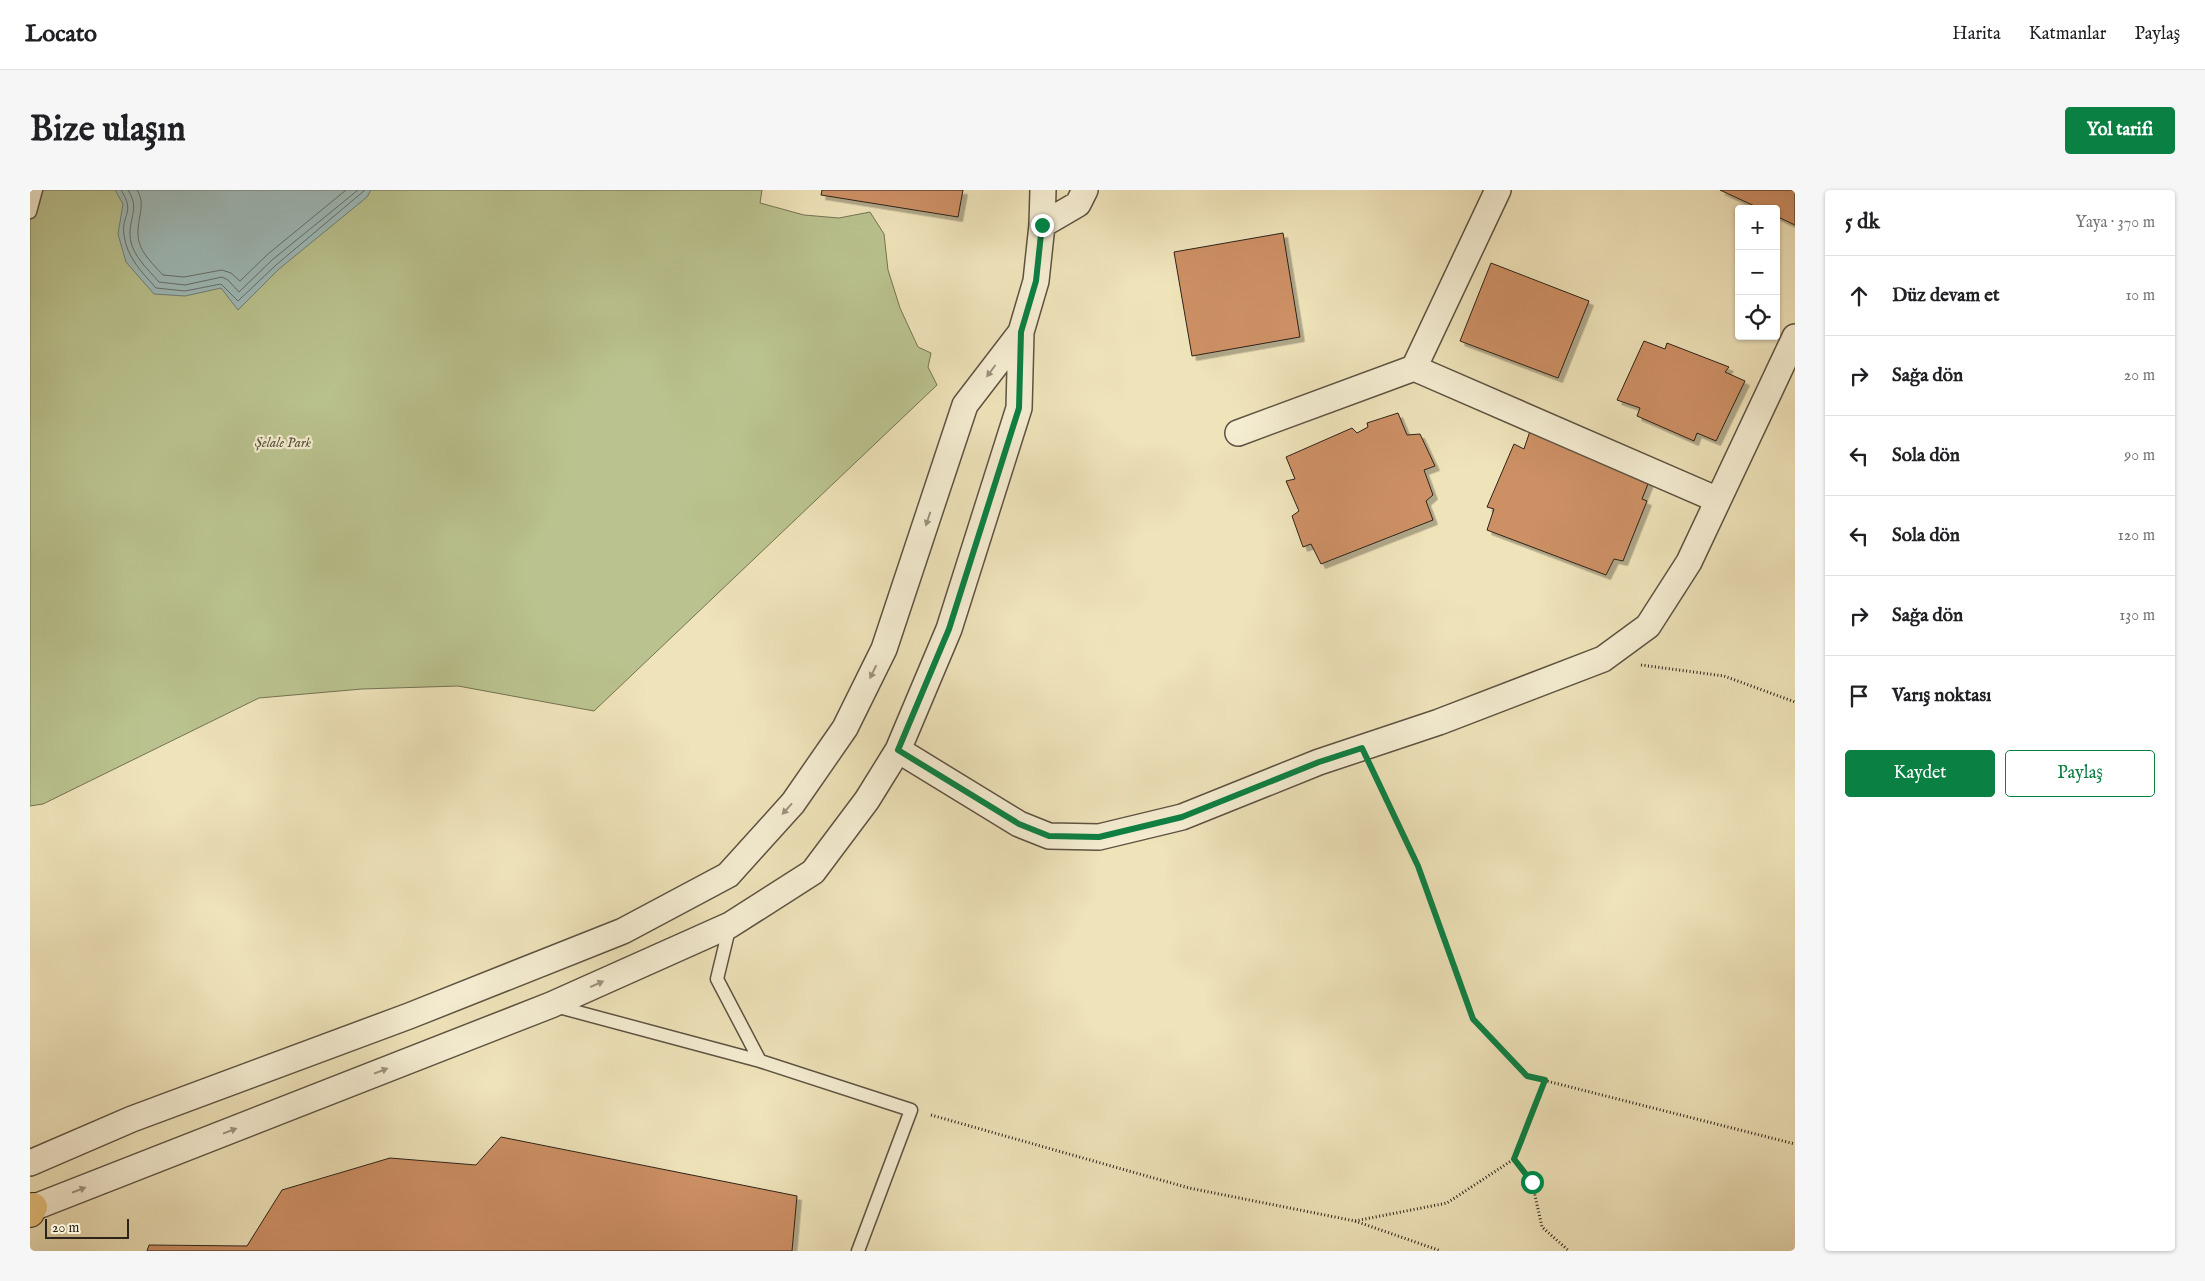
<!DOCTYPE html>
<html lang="tr">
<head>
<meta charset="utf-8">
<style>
	:root { --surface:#fff; --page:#f6f6f6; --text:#202124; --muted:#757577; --line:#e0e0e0; --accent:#0b8043 }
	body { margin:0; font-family:"IM FELL English",serif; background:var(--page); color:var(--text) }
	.controls { position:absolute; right:15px; top:15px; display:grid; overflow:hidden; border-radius:5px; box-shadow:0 1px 4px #0004 }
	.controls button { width:45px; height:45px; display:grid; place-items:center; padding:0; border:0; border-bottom:1px solid var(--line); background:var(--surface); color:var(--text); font:25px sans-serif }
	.scale { position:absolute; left:15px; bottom:12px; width:84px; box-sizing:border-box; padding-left:5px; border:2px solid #2c231a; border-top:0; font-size:14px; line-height:18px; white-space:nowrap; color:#2c231a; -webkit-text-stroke:4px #f5edd2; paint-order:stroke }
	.stop { position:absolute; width:15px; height:15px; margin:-11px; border:4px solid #0b8043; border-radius:50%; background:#fff }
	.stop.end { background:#0b8043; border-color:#fff; box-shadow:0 1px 5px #0008 }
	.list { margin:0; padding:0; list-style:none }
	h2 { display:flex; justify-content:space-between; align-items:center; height:65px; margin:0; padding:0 20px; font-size:21px }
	h2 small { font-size:16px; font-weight:400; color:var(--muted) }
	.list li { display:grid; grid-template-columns:32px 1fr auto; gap:15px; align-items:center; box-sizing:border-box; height:80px; padding:0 20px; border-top:1px solid var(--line) }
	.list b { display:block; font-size:19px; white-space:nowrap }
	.list em { font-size:16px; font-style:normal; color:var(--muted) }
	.actions { display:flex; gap:10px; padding:15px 20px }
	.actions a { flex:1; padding:11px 0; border:1px solid var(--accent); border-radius:5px; text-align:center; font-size:18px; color:var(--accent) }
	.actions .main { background:var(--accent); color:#fff }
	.icon { flex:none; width:28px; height:28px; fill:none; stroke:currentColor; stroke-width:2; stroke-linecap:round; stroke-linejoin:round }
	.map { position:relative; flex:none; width:1765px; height:1061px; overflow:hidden; border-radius:5px }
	header { display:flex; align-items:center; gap:30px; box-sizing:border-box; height:70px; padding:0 25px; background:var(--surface); border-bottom:1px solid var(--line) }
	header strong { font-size:24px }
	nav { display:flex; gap:28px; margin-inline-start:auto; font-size:18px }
	.intro { display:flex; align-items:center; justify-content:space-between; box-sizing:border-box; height:120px; padding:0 30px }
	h1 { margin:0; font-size:35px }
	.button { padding:12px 22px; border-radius:5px; background:var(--accent); color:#fff; font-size:18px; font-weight:700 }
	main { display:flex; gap:30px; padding:0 30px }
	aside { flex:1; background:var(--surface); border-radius:5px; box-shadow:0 1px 4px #0004 }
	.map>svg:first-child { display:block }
</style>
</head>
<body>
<header>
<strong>Locato</strong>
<nav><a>Harita</a><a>Katmanlar</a><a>Paylaş</a></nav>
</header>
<div class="intro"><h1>Bize ulaşın</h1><a class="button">Yol tarifi</a></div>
<main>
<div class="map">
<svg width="1765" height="1061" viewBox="0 0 1765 1061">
	<defs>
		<filter id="shadow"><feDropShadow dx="4.5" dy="4.5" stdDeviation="0" flood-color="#0004"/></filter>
	</defs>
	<rect width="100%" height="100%" fill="#efe3ba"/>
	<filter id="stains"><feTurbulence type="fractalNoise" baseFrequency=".004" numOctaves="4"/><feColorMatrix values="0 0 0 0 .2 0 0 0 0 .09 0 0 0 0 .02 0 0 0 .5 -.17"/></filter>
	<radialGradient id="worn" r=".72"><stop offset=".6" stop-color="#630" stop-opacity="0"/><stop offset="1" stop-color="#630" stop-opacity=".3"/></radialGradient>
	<path fill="#bac38f" stroke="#737354" d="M 0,0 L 732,0 L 730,13 L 774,25 L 809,28 L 840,22 L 854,44 L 858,80 L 870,118 L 888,157 L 901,163 L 898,177 L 907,195 L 564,521 L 428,496 L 332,499 L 229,508 L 13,614 L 0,616 Z"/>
	<path fill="#9ebbba" stroke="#707e7a" d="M 85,0 L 341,0 L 337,7 L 249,79 L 208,120 L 191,98 L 155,106 L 124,104 L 96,72 L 88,44 L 93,14 Z"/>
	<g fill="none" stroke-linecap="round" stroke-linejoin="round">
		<path stroke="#656f6a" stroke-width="1" d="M 91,0 C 106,23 91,24 94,45 C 97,68 112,82 126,98 L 155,101 L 191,94 L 208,111 L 246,75 L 335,0
			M 98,0 C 109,17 101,24 100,42 C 99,63 117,78 129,92 L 155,95 L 192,87 L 198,90 L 209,102 L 242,70 L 328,0
			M 107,0 C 116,14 108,26 108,42 C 107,60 122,73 133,85 L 154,87 L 192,80 L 201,83 L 210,91 L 238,64 L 316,0"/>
	</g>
	<path fill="#cd9065" stroke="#2c231a" filter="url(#shadow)" d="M 792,0 L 933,0 L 928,27 L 791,5 Z
		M 1690,0 L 1765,0 L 1765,35 L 1746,26 L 1746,19 L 1731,19 Z
		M 1253,43 L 1270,147 L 1162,166 L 1144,62 Z
		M 1461,73 L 1559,111 L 1528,188 L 1430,151 Z
		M 1614,151 L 1635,159 L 1637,153 L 1699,177 L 1695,182 L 1715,191 L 1686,251 L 1667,243 L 1664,251 L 1607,226 L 1610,218 L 1587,210 Z
		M 1368,223 L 1377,245 L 1390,244 L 1405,276 L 1394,280 L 1403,305 L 1396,311 L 1403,330 L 1291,374 L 1281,354 L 1273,357 L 1262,326 L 1269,321 L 1256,291 L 1265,289 L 1256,267 L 1322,238 L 1327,243 L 1338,237 L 1337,233 Z
		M 1500,241 L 1620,289 L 1612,309 L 1617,311 L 1593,371 L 1584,369 L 1576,385 L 1457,340 L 1464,319 L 1457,317 L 1484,254 L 1494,259 Z
		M 471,947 L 767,1006 L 762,1061 L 117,1061 L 119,1055 L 217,1056 L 252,1000 L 360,968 L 446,975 Z"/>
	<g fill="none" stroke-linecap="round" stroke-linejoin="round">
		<defs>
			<path id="lane" d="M 0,22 L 6,0
				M 700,735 L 687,789 L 730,871 L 881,920 L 828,1061
				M 525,816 L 730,871"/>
			<path id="street" d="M 1012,35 L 1048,14 L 1055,0
				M 1384,178 L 1688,310
				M 1208,243 L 1384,178 L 1468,0
				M 868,560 L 989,634 L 1019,646 L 1069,647 L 1152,627 L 1289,572 L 1409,532 L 1573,469 L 1618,436 L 1659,372 L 1765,147
				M 0,973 L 102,929 L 379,826 L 593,741 L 698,685 L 763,613 L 815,538 L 854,459 L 935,215 L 991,142
				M 0,1019 L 521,815 L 700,735 L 783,682 L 837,610 L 868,560 L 919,439 L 989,218 L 991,142 L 1006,91 L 1012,35 L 1013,0"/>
			<path id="primary" d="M 0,1023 L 3,1017"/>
		</defs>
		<use href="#lane" stroke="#5d5342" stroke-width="15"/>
		<use href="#street" stroke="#5d5342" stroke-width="28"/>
		<use href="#primary" stroke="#2c231a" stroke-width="30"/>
		<path stroke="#2c231a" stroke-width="3" stroke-dasharray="1 2.5" stroke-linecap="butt" d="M 1611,475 L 1694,486 L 1765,512
			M 1343,581 L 1388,676 L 1443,829 L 1497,886 L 1765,954
			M 901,925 L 1159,998 L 1325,1031 L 1417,1013 L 1484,969 L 1515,890
			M 1484,969 L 1502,992 L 1512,1037 L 1539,1061
			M 1325,1031 L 1411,1061"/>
		<use href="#lane" stroke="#f5edd2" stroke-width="12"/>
		<use href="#street" stroke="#f5edd2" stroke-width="25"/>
		<use href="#primary" stroke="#e8c27d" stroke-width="28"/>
	</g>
	<defs><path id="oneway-solid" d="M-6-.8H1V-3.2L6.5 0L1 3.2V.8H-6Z" transform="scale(1.25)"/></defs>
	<g fill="#9b927f">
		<use href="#oneway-solid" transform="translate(961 181) rotate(127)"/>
		<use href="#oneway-solid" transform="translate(898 329) rotate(108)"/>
		<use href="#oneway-solid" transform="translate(843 482) rotate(116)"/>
		<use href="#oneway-solid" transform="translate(757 619) rotate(132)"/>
		<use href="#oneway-solid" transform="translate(567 794) rotate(-24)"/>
		<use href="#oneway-solid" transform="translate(351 881) rotate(-21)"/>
		<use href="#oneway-solid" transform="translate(200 941) rotate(-21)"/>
		<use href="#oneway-solid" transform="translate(49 1000) rotate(-21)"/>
	</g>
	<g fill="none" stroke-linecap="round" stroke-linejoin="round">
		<path stroke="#0b8043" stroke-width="6" d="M 1012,35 L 1006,91 L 991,142 L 989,218 L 919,439 L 868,560 L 989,634 L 1019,646 L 1069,647 L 1152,627 L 1289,572 L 1332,558 L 1388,676 L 1443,829 L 1497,886 L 1515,890 L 1484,969 L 1502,992"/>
	</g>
	<g text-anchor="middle" stroke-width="4.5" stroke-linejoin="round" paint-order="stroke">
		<g font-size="14" font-style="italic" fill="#57533d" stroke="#f5edd2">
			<text x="253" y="257">Şelale Park</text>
		</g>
	</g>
	<rect width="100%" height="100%" filter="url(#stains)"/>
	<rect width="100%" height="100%" fill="url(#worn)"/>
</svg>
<div class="controls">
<button>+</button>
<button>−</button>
<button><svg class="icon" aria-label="locate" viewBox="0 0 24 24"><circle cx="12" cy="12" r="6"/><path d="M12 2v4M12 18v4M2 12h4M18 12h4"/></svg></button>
</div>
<div class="scale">20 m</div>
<div class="stop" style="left:1502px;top:992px"></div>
<div class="stop end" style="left:1012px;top:35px"></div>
</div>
<aside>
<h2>5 dk<small>Yaya · 370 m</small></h2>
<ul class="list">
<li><svg class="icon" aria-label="ahead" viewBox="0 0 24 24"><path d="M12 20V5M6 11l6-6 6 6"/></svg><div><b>Düz devam et</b></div><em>10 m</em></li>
<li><svg class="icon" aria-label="right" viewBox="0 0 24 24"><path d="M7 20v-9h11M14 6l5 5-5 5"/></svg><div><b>Sağa dön</b></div><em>20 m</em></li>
<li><svg class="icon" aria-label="left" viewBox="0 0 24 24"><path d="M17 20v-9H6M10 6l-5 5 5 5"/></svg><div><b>Sola dön</b></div><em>90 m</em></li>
<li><svg class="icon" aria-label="left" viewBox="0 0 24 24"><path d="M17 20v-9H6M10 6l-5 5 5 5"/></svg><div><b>Sola dön</b></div><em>120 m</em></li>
<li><svg class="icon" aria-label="right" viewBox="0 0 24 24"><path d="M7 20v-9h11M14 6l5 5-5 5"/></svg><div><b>Sağa dön</b></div><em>130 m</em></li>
<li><svg class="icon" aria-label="arrive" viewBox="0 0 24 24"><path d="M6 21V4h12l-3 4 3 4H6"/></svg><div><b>Varış noktası</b></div></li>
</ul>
<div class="actions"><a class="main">Kaydet</a><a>Paylaş</a></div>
</aside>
</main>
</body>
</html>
